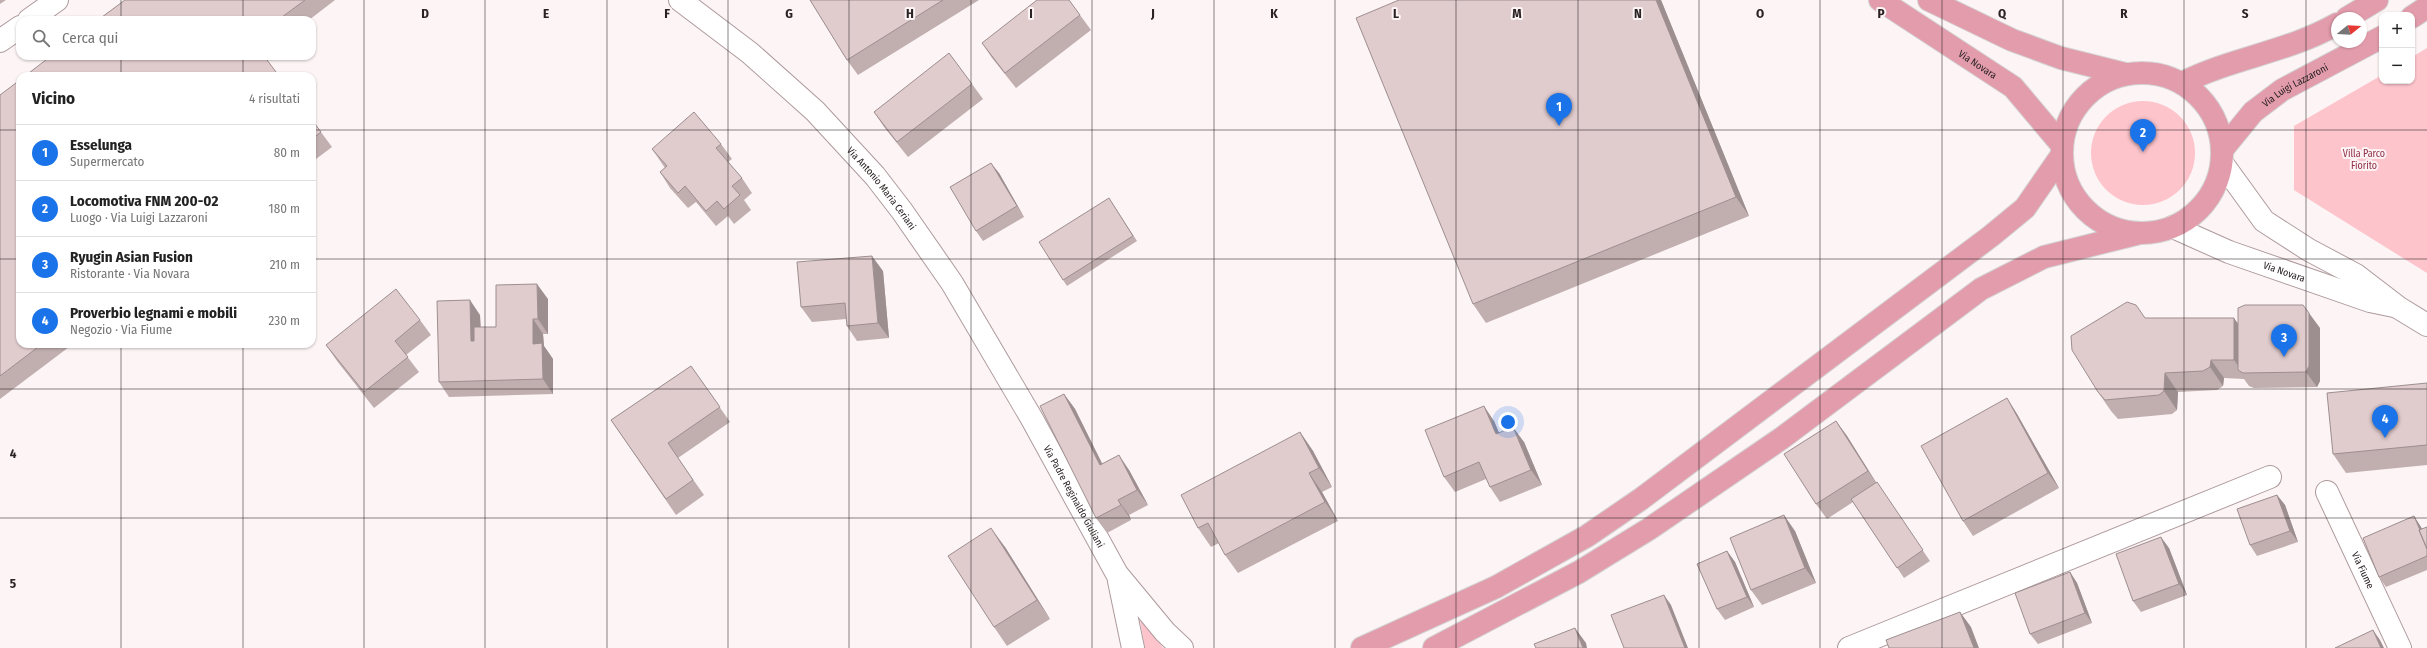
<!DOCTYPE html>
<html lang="it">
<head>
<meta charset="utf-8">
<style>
	:root { --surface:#fff; --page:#f6f6f6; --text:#222; --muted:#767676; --line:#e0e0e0; --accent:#1a73e8 }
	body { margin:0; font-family:"Fira Sans Condensed",sans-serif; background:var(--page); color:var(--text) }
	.controls { position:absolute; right:12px; top:12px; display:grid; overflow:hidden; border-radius:8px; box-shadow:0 1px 3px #0004 }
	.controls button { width:36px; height:36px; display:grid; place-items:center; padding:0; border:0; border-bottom:1px solid var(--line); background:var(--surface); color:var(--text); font:20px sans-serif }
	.compass { position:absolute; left:2331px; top:12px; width:36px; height:36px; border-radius:50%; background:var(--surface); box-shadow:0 1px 3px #0004; rotate:72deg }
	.you { position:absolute; left:1508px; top:422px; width:14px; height:14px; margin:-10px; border:3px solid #fff; border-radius:50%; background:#1a73e8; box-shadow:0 0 0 6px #1a73e833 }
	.badge { display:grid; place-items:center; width:26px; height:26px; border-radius:50%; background:var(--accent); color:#fff; font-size:13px; font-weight:700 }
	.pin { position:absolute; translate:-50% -33px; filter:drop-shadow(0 1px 2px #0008) }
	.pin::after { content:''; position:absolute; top:21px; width:14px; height:12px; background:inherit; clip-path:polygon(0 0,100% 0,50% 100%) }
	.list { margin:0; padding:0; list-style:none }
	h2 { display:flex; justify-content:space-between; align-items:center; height:52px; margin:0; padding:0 16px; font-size:17px }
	h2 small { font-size:13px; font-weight:400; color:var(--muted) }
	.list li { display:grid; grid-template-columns:26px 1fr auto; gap:12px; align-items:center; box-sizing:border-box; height:56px; padding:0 16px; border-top:1px solid var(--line) }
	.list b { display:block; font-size:15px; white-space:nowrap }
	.list p { margin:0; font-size:13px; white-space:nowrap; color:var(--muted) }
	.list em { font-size:13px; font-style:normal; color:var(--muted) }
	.icon { flex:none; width:22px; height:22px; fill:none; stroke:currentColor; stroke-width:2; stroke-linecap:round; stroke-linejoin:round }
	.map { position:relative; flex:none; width:2427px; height:648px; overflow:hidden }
	.search { position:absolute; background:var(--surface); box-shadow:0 1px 3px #0004; left:16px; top:16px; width:300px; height:44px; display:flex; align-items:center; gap:10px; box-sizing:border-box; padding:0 14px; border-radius:12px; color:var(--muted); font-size:15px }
	.panel { position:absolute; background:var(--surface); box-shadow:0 1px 3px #0004; left:16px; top:72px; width:300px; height:276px; border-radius:12px }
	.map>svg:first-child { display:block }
</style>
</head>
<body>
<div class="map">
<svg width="2427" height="648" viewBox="0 0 2427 648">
	<rect width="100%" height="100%" fill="#fdf4f5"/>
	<path fill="#fdc4cc" d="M 2427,48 L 2427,273 L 2294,190 L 2294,126 L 2382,75 L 2382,81 L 2412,81 L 2412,57 Z
		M2091 153a52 52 0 1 1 104 0a52 52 0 1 1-104 0Z
		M 1142,618 L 1163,648 L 1145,648 L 1140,620 Z"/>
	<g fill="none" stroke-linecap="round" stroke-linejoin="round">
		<defs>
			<g id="minor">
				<path id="s1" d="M 680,0 L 750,53 L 815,111 L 875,176 L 902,211 L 952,283 L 1032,419 L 1117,574 L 1165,632 L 1182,648"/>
				<path d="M 29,20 L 57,0"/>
				<path d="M 0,41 L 20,27"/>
				<path d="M 2222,163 L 2264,221 L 2309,250 L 2356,275 L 2399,308 L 2427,325"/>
				<path id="s2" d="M 2173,227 L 2229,252 L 2370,301 L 2394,306"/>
				<path id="s3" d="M 2327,492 L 2400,648"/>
				<path d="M 1119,581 L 1133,648"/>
				<path d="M 1849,648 L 2270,477"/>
			</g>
			<g id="primary">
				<path id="s4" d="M 1880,0 L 2013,87 L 2061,144"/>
				<path d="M 1929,0 L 2012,40 L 2061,58 L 2125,74"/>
				<path d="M 2412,17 L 2427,7"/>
				<path d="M 2347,18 L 2377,0"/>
				<circle cx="2142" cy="153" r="80"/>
				<path d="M 2182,83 C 2231,58 2288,52 2337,24"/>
				<path id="s5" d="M 2222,150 L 2253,112 L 2282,90 L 2382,37"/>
				<path d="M 1362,648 L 1496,587 L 1587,536 L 1641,499 L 1991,236 L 2025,208 L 2061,156"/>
				<path d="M 1434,648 L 1579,572 L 1649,529 L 1782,438 L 1981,289 L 2044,257 L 2136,234"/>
			</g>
		</defs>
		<use href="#minor" stroke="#ae9a9d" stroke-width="24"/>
		<use href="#primary" stroke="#d4d3d3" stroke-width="24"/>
		<use href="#minor" stroke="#fff" stroke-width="22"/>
		<use href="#primary" stroke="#e29cac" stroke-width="22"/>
	</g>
	<path fill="#c1afb0" d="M 0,0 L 6,0 L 0,4 Z
		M 125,0 L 335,0 L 309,20 L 98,20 Z
		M 810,0 L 979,0 L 858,75 L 847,60 Z
		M 1661,0 L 1749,216 L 1486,323 L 1473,304 Z
		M 1080,15 L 1091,30 L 1016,88 L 992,58 L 982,43 Z
		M 972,84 L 983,99 L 908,157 L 884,127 L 874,112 Z
		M 0,95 L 20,344 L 73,344 L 0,399 Z
		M 312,120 L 332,147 L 312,162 Z
		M 721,144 L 732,159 L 728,162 L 742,178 L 752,193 L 744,200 L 751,210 L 734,224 L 728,216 L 716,226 L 696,202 L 688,208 L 670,188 L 660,172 L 665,168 L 652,149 Z
		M 999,173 L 1024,217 L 983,241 L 976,231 Z
		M 1109,198 L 1137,241 L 1067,286 L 1063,280 Z
		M 883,271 L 889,338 L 857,341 L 847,326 L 846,319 L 812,322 L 801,307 Z
		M 548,299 L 548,334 L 543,334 L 544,346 L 553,359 L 553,394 L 449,397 L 439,382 L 480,315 L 481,327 L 496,327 Z
		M 2145,318 L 2320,328 L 2320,381 L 2317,387 L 2254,388 L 2249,386 L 2244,379 L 2224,378 L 2223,386 L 2217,390 L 2178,392 L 2177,410 L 2172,414 L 2118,419 L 2111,411 L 2098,392 Z
		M 420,320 L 431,335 L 406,355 L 419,372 L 374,408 L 337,361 L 326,345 Z
		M 691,366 L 730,422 L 678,458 L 704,495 L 676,515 L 611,420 Z
		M 2427,383 L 2427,465 L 2346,473 L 2333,454 Z
		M 1064,394 L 1075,409 L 1102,463 L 1129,470 L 1148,505 L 1129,515 L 1131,520 L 1107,533 L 1096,518 Z
		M 2007,398 L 2017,414 L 2059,488 L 1973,536 L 1963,521 Z
		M 1494,421 L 1499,433 L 1524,442 L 1542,485 L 1500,502 L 1490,487 L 1486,479 L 1455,492 L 1444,477 Z
		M 1836,421 L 1847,436 L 1876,482 L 1930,561 L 1904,578 L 1853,502 L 1827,519 L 1816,504 Z
		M 1300,432 L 1313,451 L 1332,487 L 1322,492 L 1338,521 L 1238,573 L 1225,555 L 1219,543 L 1211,547 L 1198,528 Z
		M 2277,495 L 2285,505 L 2298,542 L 2257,556 L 2250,545 Z
		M 2414,516 L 2422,529 L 2427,527 L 2427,570 L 2386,587 L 2379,577 Z
		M 1795,531 L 1816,583 L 1762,605 L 1751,590 Z
		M 1005,547 L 1050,619 L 1007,646 L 994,627 Z
		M 2169,548 L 2187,595 L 2141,612 L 2133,601 Z
		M 1727,551 L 1735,562 L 1754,607 L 1725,620 L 1717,609 Z
		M 2070,572 L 2077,583 L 2092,623 L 2038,644 L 2030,634 Z"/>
	<path fill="#9d8e90" d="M 1656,0 L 1661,0 L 1749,216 L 1736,197 Z
		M 991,163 L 999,173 L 1024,217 L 1017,206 Z
		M 872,256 L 883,271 L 889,338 L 878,323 Z
		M 537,284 L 548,299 L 548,334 L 538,319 Z
		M 470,300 L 480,315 L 481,356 L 471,341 Z
		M 2309,313 L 2320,328 L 2320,381 L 2317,387 L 2306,372 Z
		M 2234,318 L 2247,336 L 2243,373 L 2234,360 Z
		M 533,319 L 543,334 L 544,346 L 553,359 L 553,394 L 543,379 L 533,344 Z
		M 2211,360 L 2224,378 L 2223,386 L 2210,367 Z
		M 2165,373 L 2178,392 L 2177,410 L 2164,391 Z
		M 1064,394 L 1075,409 L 1110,480 L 1100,465 Z
		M 2007,398 L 2017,414 L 2059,488 L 2048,473 Z
		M 1484,406 L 1494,421 L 1506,449 L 1496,434 Z
		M 1836,421 L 1847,436 L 1878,486 L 1868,471 Z
		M 1513,427 L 1524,442 L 1542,485 L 1531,470 Z
		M 1300,432 L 1313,451 L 1332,487 L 1319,468 Z
		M 1119,455 L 1129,470 L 1148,505 L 1137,490 Z
		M 1309,473 L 1322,492 L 1338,521 L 1325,502 Z
		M 2277,495 L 2285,505 L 2298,542 L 2290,531 Z
		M 1118,500 L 1129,515 L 1131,520 L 1121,505 Z
		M 1784,515 L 1795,531 L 1816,583 L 1805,568 Z
		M 2414,516 L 2421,527 L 2427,540 L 2427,548 Z
		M 991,528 L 1005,547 L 1050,619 L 1037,600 Z
		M 2161,537 L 2169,548 L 2187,595 L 2179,584 Z
		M 1727,551 L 1735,562 L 1754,607 L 1747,597 Z
		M 2070,572 L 2077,583 L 2092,623 L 2085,613 Z
		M 1664,595 L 1671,605 L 1688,648 L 1685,648 Z
		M 1960,612 L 1971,627 L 1979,648 L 1974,648 Z
		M 1575,628 L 1586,643 L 1587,648 L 1583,648 Z
		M 2373,630 L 2380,640 L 2384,648 L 2381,648 Z"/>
	<path fill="#e0cbcd" stroke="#9d8e90" d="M 125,0 L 305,0 L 278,20 L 98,20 Z
		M 810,0 L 943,0 L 847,60 Z
		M 1037,0 L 1069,0 L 1080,15 L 1005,73 L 982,43 Z
		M 1399,0 L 1656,0 L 1736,197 L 1473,304 L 1356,18 Z
		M 949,53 L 972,84 L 897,142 L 874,112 Z
		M 51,56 L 264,56 L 279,76 L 25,76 Z
		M 20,80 L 20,344 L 42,344 L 0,376 L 0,95 Z
		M 694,112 L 721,144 L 716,148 L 742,178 L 732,186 L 740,195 L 724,209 L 717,201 L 706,211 L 685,186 L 678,193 L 660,172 L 667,166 L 652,149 Z
		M 312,120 L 321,132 L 312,139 Z
		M 991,163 L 1017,206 L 976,231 L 950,187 Z
		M 1109,198 L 1133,236 L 1063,280 L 1039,242 Z
		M 872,256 L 878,323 L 847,326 L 845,303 L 801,307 L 797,262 Z
		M 537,284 L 538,319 L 533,319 L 533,344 L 542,343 L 543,379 L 439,382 L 437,301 L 470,300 L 471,341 L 474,341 L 474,327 L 496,327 L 496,285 Z
		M 396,289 L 420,320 L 395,341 L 408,357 L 364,392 L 326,345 Z
		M 2127,302 L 2136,305 L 2145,318 L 2234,318 L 2234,360 L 2211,360 L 2210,367 L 2203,371 L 2165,373 L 2164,391 L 2159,395 L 2105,400 L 2098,392 L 2072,350 L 2071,336 Z
		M 2245,305 L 2303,305 L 2309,313 L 2309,366 L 2306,372 L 2243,373 L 2238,370 L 2238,308 Z
		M 691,366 L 720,407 L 668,443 L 693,480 L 666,499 L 611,420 Z
		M 2427,383 L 2427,445 L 2333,454 L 2327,393 Z
		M 1064,394 L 1100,465 L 1119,455 L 1137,490 L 1118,500 L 1121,505 L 1096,518 L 1040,406 Z
		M 2007,398 L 2048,473 L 1963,521 L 1921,446 Z
		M 1484,406 L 1496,434 L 1513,427 L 1531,470 L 1490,487 L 1479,462 L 1444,477 L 1425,430 Z
		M 1836,421 L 1868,471 L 1816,504 L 1784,454 Z
		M 1300,432 L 1319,468 L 1309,473 L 1325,502 L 1225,555 L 1208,523 L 1198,528 L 1181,495 Z
		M 1877,482 L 1923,550 L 1897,568 L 1851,499 Z
		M 2277,495 L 2290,531 L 2250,545 L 2237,509 Z
		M 1784,515 L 1805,568 L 1751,590 L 1730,538 Z
		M 2414,516 L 2420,530 L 2419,530 L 2427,549 L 2427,556 L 2379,577 L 2363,538 Z
		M 2427,527 L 2427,549 L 2419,530 Z
		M 991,528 L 1037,600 L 994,627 L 948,556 Z
		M 2161,537 L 2179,584 L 2133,601 L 2116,554 Z
		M 1727,551 L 1747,597 L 1717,609 L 1697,564 Z
		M 2070,572 L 2085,613 L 2030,634 L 2015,593 Z
		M 1664,595 L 1685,648 L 1624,648 L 1611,615 Z
		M 1960,612 L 1974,648 L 1889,648 L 1886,640 Z
		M 1575,628 L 1583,648 L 1536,648 L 1534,644 Z
		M 2373,630 L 2381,648 L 2335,648 Z"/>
	<path fill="none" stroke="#2a2223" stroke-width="1" stroke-opacity="0.55" d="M 121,0 L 121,20M 243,0 L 243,20M 364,0 L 364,648M 485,0 L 485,648M 607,0 L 607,648M 728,0 L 728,648M 849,0 L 849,648M 971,0 L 971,648M 1092,0 L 1092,648M 1214,0 L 1214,648M 1335,0 L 1335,648M 1456,0 L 1456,648M 1578,0 L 1578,648M 1699,0 L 1699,648M 1820,0 L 1820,648M 1942,0 L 1942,648M 2063,0 L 2063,648M 2184,0 L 2184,648M 2306,0 L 2306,648M 121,56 L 121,76M 243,56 L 243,76M 0,130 L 20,130M 312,130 L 2427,130M 0,259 L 20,259M 312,259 L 2427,259M 121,344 L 121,648M 243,344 L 243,648M 0,389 L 2427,389M 0,518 L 2427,518"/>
	<g text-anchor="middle" stroke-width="4" stroke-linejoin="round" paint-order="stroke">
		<g font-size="10" fill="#2a2223" stroke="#fdf4f5">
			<text dy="4" stroke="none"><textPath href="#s4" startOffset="117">Via Novara</textPath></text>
			<text dy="4" stroke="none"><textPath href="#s5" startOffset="99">Via Luigi Lazzaroni</textPath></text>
			<text dy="4" stroke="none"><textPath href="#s1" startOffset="277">Via Antonio Maria Ceriani</textPath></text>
			<text dy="4" stroke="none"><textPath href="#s2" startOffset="120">Via Novara</textPath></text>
			<text dy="4" stroke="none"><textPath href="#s1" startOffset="641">Via Padre Reginaldo Giuliani</textPath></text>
			<text dy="4" stroke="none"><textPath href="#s3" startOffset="86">Via Fiume</textPath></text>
		</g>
		<g font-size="10" fill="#902e46" stroke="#fdf4f5">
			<text x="2364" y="157">Villa Parco<tspan x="2364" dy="12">Fiorito</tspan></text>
		</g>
	</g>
	<g font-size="13" text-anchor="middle" font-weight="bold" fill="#2a2223" stroke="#fdf4f5" stroke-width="4" stroke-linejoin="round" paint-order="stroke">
		<text x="425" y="18">D</text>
		<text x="546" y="18">E</text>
		<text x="667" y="18">F</text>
		<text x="789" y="18">G</text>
		<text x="910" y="18">H</text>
		<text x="1031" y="18">I</text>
		<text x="1153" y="18">J</text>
		<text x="1274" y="18">K</text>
		<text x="1396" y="18">L</text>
		<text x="1517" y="18">M</text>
		<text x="1638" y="18">N</text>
		<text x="1760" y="18">O</text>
		<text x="1881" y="18">P</text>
		<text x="2002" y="18">Q</text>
		<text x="2124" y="18">R</text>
		<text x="2245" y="18">S</text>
		<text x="13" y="458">4</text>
		<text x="13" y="588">5</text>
	</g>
</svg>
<div class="controls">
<button>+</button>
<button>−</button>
</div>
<svg class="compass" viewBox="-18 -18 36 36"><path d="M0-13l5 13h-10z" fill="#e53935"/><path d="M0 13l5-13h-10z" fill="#767676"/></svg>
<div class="you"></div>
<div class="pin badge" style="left:1559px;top:126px">1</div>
<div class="pin badge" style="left:2143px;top:152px">2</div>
<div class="pin badge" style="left:2284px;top:357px">3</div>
<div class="pin badge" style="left:2385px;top:438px">4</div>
<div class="search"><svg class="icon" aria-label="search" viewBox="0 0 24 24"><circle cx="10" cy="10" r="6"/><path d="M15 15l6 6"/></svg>Cerca qui</div>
<section class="panel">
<h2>Vicino<small>4 risultati</small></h2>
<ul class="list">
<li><span class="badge">1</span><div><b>Esselunga</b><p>Supermercato</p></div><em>80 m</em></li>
<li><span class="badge">2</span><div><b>Locomotiva FNM 200-02</b><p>Luogo · Via Luigi Lazzaroni</p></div><em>180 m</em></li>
<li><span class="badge">3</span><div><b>Ryugin Asian Fusion</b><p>Ristorante · Via Novara</p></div><em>210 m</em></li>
<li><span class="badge">4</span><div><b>Proverbio legnami e mobili</b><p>Negozio · Via Fiume</p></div><em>230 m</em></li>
</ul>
</section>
</div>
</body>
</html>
